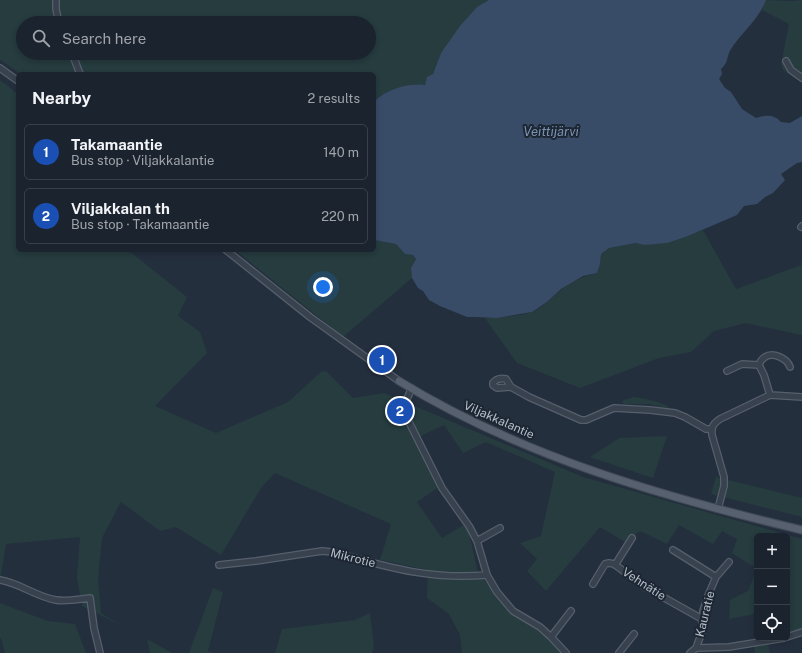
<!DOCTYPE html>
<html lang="en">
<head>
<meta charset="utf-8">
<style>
	:root { --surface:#1b232e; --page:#282f3a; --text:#f1f3f6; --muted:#a0a4aa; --line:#39404a; --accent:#b45309 }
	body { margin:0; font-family:"Public Sans",sans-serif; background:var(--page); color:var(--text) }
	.controls { position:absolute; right:12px; bottom:12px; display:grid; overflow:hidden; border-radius:6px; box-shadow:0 2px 6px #0003 }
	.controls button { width:36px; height:36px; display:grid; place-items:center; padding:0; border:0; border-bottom:1px solid var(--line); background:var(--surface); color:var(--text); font:20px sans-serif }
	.you { position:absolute; left:323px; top:287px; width:14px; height:14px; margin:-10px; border:3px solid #fff; border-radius:50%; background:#1a73e8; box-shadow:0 0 0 6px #1a73e833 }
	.badge { display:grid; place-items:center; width:26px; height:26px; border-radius:50%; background:var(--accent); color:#fff; font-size:13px; font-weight:700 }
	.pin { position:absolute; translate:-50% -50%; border:2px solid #fff; box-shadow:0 1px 4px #0006 }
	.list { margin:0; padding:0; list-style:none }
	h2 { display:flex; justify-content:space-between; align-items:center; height:52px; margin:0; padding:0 16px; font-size:17px }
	h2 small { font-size:13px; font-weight:400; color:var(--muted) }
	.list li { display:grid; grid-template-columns:26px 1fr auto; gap:12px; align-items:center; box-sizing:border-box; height:56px; margin:0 8px 8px; padding:0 8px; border:1px solid var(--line); border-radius:6px }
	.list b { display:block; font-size:15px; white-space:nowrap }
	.list p { margin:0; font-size:13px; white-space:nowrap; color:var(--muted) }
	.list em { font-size:13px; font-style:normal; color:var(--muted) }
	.icon { flex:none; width:22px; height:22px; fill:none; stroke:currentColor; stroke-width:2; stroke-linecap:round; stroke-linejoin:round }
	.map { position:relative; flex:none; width:802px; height:653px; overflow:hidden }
	.search { position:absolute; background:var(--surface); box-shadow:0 2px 6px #0003; left:16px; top:16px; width:360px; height:44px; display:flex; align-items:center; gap:10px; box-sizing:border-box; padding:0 14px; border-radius:22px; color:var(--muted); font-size:15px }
	.panel { position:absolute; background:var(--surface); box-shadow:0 2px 6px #0003; left:16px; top:72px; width:360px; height:180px; border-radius:6px }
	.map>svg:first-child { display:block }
</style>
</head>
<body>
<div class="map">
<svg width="802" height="653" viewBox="0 0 802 653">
	<rect width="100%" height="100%" fill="#242f3e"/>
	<path fill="#263c3f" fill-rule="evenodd" d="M 0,0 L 489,0 L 441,53 L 433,74 L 425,85 C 407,83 387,89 374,102 L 374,74 L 21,74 L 0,60 ZM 23,23 L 369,23 L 369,53 L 23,53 Z
		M 766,0 L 791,1 L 802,0 L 802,83 L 783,70 L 781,64 L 789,24 L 762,10 Z
		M 0,80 L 18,94 L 18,250 L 128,250 L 187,297 L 178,316 L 200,332 L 207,353 L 155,406 L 216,433 L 288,402 L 322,371 L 327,372 L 353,398 L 384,393 L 583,477 L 802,539 L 802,628 L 787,635 L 787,536 L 757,536 L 757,567 L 749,564 L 732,553 L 737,539 L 722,531 L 713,544 L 679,525 L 667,544 L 640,531 L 625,542 L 600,527 L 546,591 L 527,571 L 537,559 L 520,543 L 541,536 L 555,472 L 486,442 L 463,453 L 444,425 L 417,438 L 442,485 L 417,502 L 442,538 L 467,523 L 478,573 L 517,618 L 544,633 L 562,653 L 462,653 L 460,635 L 449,614 L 427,598 L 428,570 L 380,560 L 391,524 L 275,473 L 261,488 L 221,555 L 176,527 L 160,531 L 121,502 L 102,538 L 98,578 L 101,613 L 121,625 L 82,606 L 77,578 L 80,537 L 6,544 L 1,575 L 0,575 Z
		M 703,230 L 736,289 L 801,265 L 802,260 L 802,336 L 801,335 L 746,323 L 714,331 L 691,352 L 659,358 L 580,388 L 517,363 L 485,318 C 498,318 520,316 532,312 C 543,308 552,297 561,290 C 572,281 584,276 597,273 L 600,264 L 601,254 L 609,248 L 636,243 L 644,245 L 688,236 Z
		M 374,240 L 396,244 L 405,254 L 413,255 L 416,259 L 411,268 L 412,278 L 343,337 L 235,250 L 374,250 Z
		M 634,397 C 647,399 657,401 668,406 L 668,409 L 649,404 L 624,404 L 622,402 L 624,400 Z
		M 667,436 L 653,478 L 590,457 L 619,438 Z
		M 716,477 L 802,498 L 802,517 L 711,494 Z
		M 757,568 L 757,629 L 754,614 L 729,619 L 730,600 L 748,591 Z
		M 213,588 L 223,592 L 208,651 L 212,653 L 189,653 Z
		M 0,603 L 48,621 L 75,624 L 86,653 L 5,653 L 1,638 L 0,638 Z
		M 370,613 L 374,647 L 372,653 L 275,653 L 282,629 L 355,620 Z
		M 759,638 L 772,638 L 767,639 L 770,653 L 755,653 L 753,642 L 759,640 Z
		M 147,639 L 172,653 L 150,653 Z"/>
	<path fill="#394c67" d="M 489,0 L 766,0 C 759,19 742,32 731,49 C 726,57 729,62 721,69 L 722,74 L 719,79 L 725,88 L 731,92 L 742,109 L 756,118 C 765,115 774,114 781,122 L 790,123 L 802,116 L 802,162 L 797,163 L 781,174 L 785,180 L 773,193 L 765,197 L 757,204 L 744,206 L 737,215 L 688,236 L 667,243 L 644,245 L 636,243 L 609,248 L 601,254 L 600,264 L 597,273 L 583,276 L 561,289 L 547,302 L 532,312 L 497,318 L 475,317 L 467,317 L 440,306 L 429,300 L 423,291 L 418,288 L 412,278 L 411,268 L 416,259 L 413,255 L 405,254 L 396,244 L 374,240 L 374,102 C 387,89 407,83 425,85 L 427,77 L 433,74 L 441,53 L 460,26 L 477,7 Z"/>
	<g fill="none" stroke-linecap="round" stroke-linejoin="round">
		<defs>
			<path id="minor" d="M 56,0 L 56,9 L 59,23
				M 72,53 L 80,74
				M 786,61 L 791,70 L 802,78
				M 0,68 L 18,81
				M 801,227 L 802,226
				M 226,250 L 310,317 L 399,381
				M 759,365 C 760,362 762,359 765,357 C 773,352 787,358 790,367
				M 727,371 L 742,364 L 759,365 L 764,375 L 770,395
				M 511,387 L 506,379 C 501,378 496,379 493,383 L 493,385 L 497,388 L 511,387 L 529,397 L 581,420 L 586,420 L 614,408 L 650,410 L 675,413 L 685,417 L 706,429 L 712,429
				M 412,388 L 403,407 L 405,414 L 442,488 L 469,526 L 477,541 L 487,575 L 497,592 L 513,611 L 540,627 L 551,637 L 566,653
				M 718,509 L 724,486 L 724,477 L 712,435 C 711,427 713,424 720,419 L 770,395 L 802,397
				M 477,541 L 500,528
				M 673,550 L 716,577
				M 219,565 L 256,561 L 322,551 L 332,552 C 387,567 429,580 487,575
				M 615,565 L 632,538
				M 0,580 C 20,583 36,597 56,600 C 66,602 79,599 90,598 L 94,628 L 100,653
				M 593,584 L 605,564 L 609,563 L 614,564 L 645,587 L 702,619
				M 551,637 L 571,611
				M 787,637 L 802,632
				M 696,648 L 702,632 L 703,611 L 707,598 L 716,577 L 729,562
				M 619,653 L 634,634
				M 690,653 L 696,648 L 729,647 L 784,638"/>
			<path id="major" d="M 399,381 C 521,456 663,497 802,530"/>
		</defs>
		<use href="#minor" stroke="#565f6c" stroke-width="8"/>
		<use href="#major" stroke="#414a57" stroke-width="9"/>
		<use href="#minor" stroke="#38414e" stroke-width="5.5"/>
		<use href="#major" stroke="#56606e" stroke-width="7"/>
	</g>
	<g text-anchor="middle" stroke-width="4" stroke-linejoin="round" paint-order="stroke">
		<g font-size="12" fill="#b4bcc9" stroke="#1d2633">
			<text transform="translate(499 420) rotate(24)" y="4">Viljakkalantie</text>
			<text transform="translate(353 558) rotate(14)" y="4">Mikrotie</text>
			<text transform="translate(644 584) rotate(33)" y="4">Vehnätie</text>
			<text transform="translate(705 614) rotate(-76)" y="4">Kauratie</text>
		</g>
		<g font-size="13" font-style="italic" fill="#7c92b1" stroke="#1d2633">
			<text x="551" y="136">Veittijärvi</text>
		</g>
	</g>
</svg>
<div class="controls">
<button>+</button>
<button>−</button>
<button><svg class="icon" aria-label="locate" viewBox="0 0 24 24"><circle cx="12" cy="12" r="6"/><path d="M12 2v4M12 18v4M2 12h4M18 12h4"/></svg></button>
</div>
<div class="you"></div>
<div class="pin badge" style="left:382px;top:360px;background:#1a4fb4">1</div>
<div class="pin badge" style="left:400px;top:411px;background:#1a4fb4">2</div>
<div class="search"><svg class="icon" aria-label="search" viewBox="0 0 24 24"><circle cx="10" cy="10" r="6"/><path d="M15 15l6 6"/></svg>Search here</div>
<section class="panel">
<h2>Nearby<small>2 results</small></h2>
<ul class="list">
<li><span class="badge" style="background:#1a4fb4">1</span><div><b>Takamaantie</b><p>Bus stop · Viljakkalantie</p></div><em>140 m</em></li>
<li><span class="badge" style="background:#1a4fb4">2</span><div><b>Viljakkalan th</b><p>Bus stop · Takamaantie</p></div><em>220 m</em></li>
</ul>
</section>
</div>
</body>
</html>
